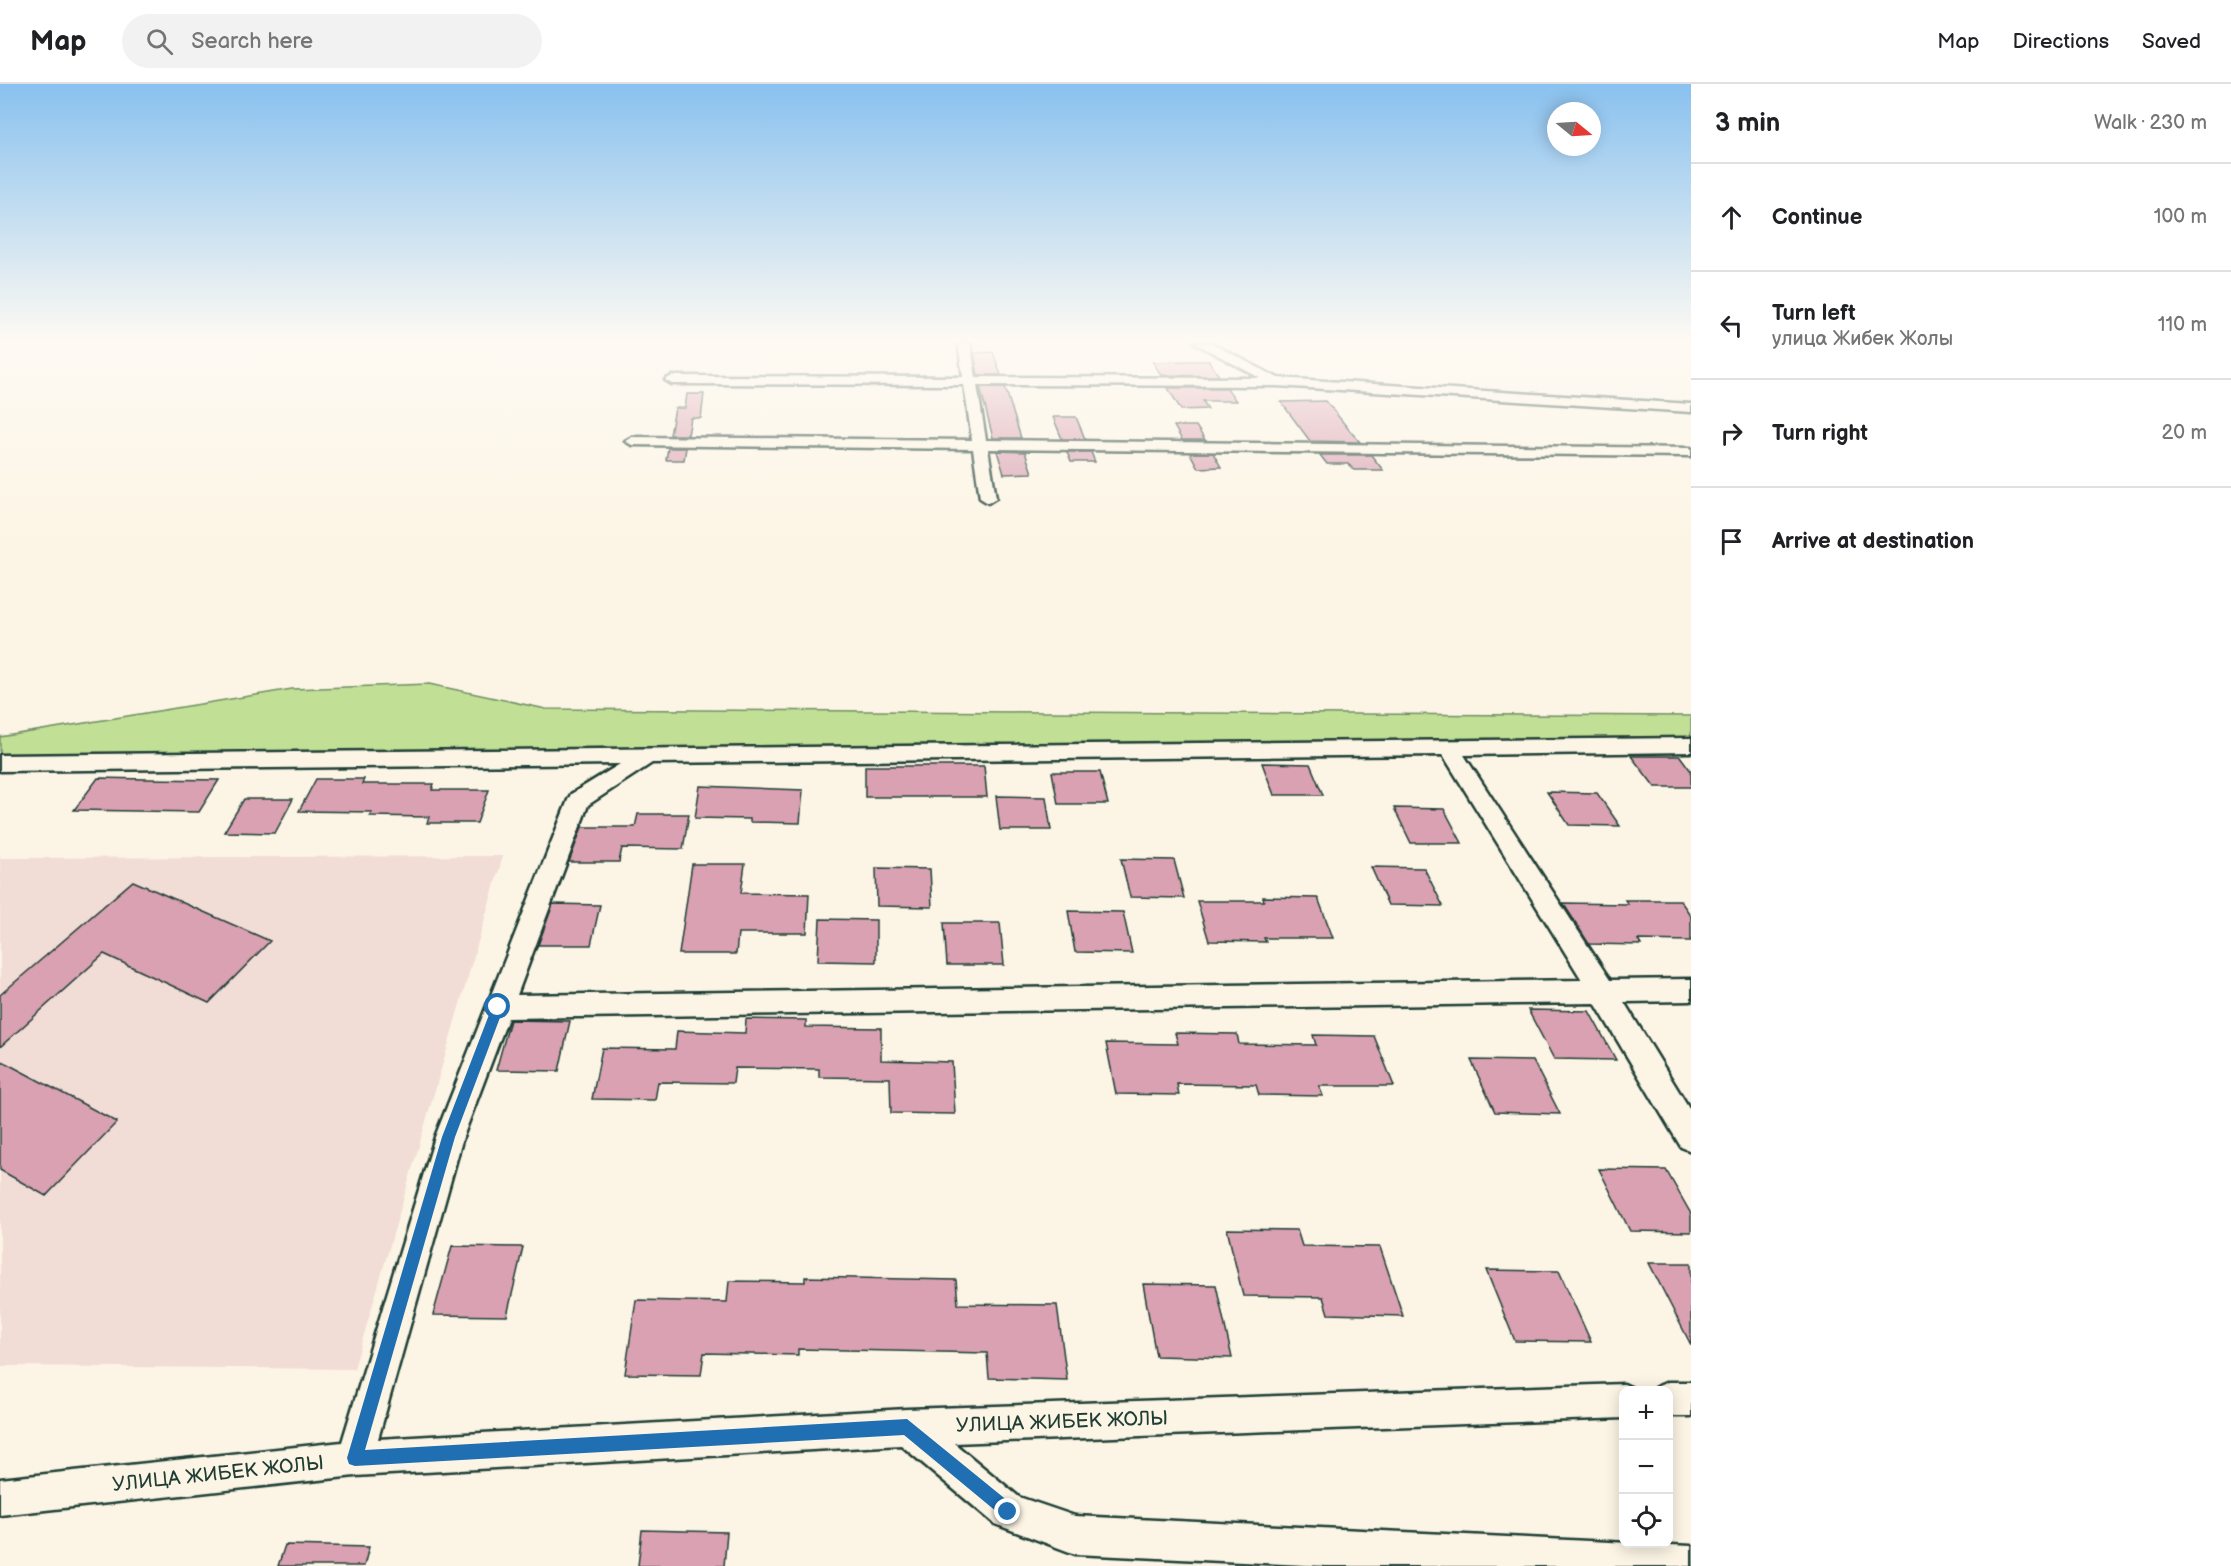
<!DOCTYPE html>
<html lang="en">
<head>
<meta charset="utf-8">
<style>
	:root { --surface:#fff; --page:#f2f2f2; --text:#202124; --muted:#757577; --line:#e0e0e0 }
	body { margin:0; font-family:"Balsamiq Sans",sans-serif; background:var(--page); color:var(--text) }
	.controls { position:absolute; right:18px; bottom:18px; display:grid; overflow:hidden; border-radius:12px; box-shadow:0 3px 15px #0003 }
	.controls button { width:54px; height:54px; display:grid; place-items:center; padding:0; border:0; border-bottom:2px solid var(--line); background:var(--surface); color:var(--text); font:30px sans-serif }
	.compass { position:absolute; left:1547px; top:18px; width:54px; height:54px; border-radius:50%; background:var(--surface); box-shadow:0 3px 15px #0003; rotate:108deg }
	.stop { position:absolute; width:18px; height:18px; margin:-14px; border:4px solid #1f6fb2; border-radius:50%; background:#fff }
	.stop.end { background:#1f6fb2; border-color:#fff; box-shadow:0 2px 6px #0008 }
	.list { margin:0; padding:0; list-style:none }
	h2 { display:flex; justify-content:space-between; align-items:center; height:78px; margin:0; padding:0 24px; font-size:26px }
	h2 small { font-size:20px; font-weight:400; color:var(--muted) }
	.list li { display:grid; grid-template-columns:39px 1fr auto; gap:18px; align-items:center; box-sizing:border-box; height:108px; padding:0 24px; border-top:2px solid var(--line) }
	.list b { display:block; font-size:22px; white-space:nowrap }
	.list p { margin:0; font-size:20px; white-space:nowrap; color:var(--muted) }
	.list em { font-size:20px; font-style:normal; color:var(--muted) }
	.icon { flex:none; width:33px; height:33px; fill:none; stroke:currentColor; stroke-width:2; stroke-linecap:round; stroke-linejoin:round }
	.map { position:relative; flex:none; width:1691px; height:1482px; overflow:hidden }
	header { display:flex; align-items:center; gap:36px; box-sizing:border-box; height:84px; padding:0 30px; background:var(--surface); border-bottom:2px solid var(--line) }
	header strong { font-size:28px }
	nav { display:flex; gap:33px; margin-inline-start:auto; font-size:21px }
	.search { width:420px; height:54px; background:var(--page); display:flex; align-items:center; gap:15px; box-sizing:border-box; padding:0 21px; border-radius:33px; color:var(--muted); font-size:22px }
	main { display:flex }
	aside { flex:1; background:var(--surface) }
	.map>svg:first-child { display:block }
</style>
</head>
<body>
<header>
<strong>Map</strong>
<div class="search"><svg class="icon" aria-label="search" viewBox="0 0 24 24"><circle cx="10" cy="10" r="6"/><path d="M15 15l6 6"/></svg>Search here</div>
<nav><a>Map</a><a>Directions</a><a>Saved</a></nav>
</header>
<main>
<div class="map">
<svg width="1691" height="1482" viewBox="0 0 1691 1482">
	<rect width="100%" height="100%" fill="#fcf5e5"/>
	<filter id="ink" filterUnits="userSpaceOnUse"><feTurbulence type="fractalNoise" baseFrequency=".0167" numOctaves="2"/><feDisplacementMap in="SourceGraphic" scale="12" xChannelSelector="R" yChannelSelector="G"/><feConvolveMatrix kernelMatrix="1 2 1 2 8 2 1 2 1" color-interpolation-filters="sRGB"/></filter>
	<g filter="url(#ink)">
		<path fill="#f2dcd6" d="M 503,772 L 354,1285 L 0,1282 L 0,774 Z"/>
		<path fill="#c2df96" stroke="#708e65" stroke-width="1.5" d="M 429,600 L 546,625 L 1691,632 L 1691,660 L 0,678 L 0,653 L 292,605 Z"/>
		<path fill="#d9a1b2" stroke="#1f3d34" stroke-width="1.5" d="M 993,268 L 1001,291 L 978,291 L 974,269 Z
			M 1189,277 L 1209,277 L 1219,292 L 1161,291 L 1153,278 Z
			M 980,303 L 1005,303 L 1021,354 L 993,354 Z
			M 1168,304 L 1227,304 L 1236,317 L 1203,317 L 1208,325 L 1181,326 Z
			M 687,310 L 704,310 L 701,334 L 691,334 L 688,351 L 670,351 L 675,324 L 685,324 Z
			M 1326,317 L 1350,347 L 1360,358 L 1310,357 L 1281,318 Z
			M 1053,333 L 1076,333 L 1085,355 L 1062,355 Z
			M 1174,342 L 1196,342 L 1205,356 L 1182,356 Z
			M 668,364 L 686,364 L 684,376 L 666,376 Z
			M 997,367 L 1025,368 L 1032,389 L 1004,390 Z
			M 1067,368 L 1091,368 L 1095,378 L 1071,378 Z
			M 1190,369 L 1213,369 L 1221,383 L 1198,384 Z
			M 1320,371 L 1371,371 L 1383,386 L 1354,386 L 1348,380 L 1327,380 Z
			M 1631,672 L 1680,672 L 1691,687 L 1691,703 L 1655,703 Z
			M 1262,679 L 1310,680 L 1323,711 L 1274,711 Z
			M 865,682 L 984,682 L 987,713 L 865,713 Z
			M 1052,688 L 1100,688 L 1108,720 L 1058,720 Z
			M 98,694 L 146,695 L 219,696 L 199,728 L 74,726 Z
			M 316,695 L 364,695 L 362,700 L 434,700 L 432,706 L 489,706 L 477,739 L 427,739 L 429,733 L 370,732 L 372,728 L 299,727 Z
			M 700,702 L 803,706 L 800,739 L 750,738 L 750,735 L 695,734 Z
			M 1547,708 L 1597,709 L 1620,742 L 1569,741 Z
			M 996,712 L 1046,713 L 1051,746 L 1000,746 Z
			M 244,715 L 293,715 L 275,749 L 224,748 Z
			M 1394,724 L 1444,725 L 1462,759 L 1411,759 Z
			M 638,730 L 689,730 L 683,765 L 622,764 L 619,778 L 569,778 L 582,743 L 635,743 Z
			M 1121,775 L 1174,776 L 1184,814 L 1130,813 Z
			M 692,780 L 745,780 L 741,809 L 809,810 L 807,849 L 738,849 L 736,870 L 679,870 Z
			M 1371,783 L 1424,784 L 1443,822 L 1388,821 Z
			M 876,784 L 930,785 L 932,823 L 877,822 Z
			M 133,797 L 270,857 L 209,919 L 104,870 L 0,963 L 0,911 Z
			M 1263,813 L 1318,814 L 1333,854 L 1264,854 L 1266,858 L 1209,857 L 1197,817 L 1264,817 Z
			M 1625,816 L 1680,816 L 1691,832 L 1691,857 L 1638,856 L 1641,861 L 1589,860 L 1563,819 L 1628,820 Z
			M 553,820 L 600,821 L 591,861 L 538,861 Z
			M 1068,827 L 1123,828 L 1132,869 L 1075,868 Z
			M 820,835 L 876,836 L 876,878 L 818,877 Z
			M 944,839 L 1000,839 L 1004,881 L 947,881 Z
			M 1528,926 L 1589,927 L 1616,976 L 1554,975 Z
			M 746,935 L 806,936 L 806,943 L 881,944 L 881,976 L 952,978 L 955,1030 L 891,1029 L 890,994 L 819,993 L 819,985 L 735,984 L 733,999 L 658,998 L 655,1016 L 592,1015 L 602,964 L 675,965 L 677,947 L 745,949 Z
			M 510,936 L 570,937 L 559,987 L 496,986 Z
			M 1175,949 L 1237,950 L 1239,960 L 1316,961 L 1313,951 L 1374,952 L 1394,1002 L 1319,1002 L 1323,1012 L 1259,1011 L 1256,1001 L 1177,1000 L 1179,1011 L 1116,1010 L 1106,959 L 1178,960 Z
			M 0,976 L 117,1038 L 46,1112 L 0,1086 Z
			M 1471,976 L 1533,977 L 1560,1030 L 1495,1028 Z
			M 1599,1085 L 1666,1086 L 1691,1130 L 1691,1148 L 1630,1147 Z
			M 1227,1145 L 1297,1146 L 1302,1162 L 1380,1163 L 1403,1232 L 1328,1230 L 1323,1213 L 1243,1212 Z
			M 452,1162 L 523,1163 L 507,1232 L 433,1231 Z
			M 1649,1179 L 1691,1179 L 1691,1261 Z
			M 1486,1186 L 1559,1187 L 1591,1258 L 1515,1257 Z
			M 805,1193 L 956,1196 L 958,1220 L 1057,1221 L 1067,1296 L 989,1294 L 987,1269 L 798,1265 L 798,1271 L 704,1269 L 701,1291 L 625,1290 L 636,1216 L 727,1218 L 729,1197 L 805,1198 Z
			M 1143,1200 L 1216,1201 L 1232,1274 L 1156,1272 Z
			M 642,1446 L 727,1448 L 724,1482 L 638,1482 Z
			M 285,1461 L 369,1463 L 364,1482 L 278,1482 Z"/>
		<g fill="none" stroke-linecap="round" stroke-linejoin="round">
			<defs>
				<path id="minor" d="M 958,259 L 970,259 L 976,293 L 1260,294 L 1195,259 L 1211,259 L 1278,294 L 1691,320 L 1691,328 L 1277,302 L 977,301 L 986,356 L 1691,364 L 1691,372 L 988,365 L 996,414 L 988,419 L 980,414 L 973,365 L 632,361 L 625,357 L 632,353 L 972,356 L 964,301 L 672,300 L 665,296 L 672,292 L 963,293 Z
					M 1691,654 L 1691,668 L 1464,671 L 1610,896 L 1691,895 L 1691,917 L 1624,918 L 1691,1027 L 1691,1067 L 1681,1063 L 1595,919 L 508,934 L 463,1053 L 378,1355 L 907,1325 L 1624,1300 L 1637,1306 L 1624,1306 L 1624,1334 L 954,1359 L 1019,1413 L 1075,1432 L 1691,1462 L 1691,1482 L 1326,1482 L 1075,1470 L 995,1440 L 901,1361 L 355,1392 L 0,1431 L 0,1395 L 342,1358 L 435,1053 L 568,716 L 571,710 L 620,680 L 0,687 L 0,671 ZM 1443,671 L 1582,896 L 517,911 L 588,721 L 652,679 Z
					M 1668,1298 L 1691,1298 L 1691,1332 L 1668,1332 L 1668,1306 L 1654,1306 L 1656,1303 Z"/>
			</defs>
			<use href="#minor" stroke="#1f3d34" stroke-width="5"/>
			<use href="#minor" fill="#fcf5e5" fill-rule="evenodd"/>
		</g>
	</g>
	<linearGradient id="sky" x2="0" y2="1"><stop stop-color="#89c1ef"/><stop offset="0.55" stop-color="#fefaf3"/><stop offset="1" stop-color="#fefaf3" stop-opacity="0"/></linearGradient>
	<rect width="1691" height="467" fill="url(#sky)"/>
	<path fill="#1f6fb2" d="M 498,918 L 504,923 L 455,1053 L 365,1366 L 907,1335 L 1014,1422 L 1016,1428 L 1014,1433 L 1008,1436 L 1003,1433 L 904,1351 L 355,1382 L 349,1380 L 347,1374 L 442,1053 L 492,923 Z"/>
	<g text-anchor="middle" stroke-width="4.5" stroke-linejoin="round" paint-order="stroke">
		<g font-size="20" fill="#1f3d34" stroke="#fcf5e5">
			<text transform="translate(1062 1337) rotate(-2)" y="7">УЛИЦА ЖИБЕК ЖОЛЫ</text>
			<text transform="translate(218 1389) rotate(-6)" y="7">УЛИЦА ЖИБЕК ЖОЛЫ</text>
		</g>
	</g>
</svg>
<div class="controls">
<button>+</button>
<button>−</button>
<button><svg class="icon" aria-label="locate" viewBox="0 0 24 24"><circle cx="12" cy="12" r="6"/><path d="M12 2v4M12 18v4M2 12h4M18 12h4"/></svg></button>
</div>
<svg class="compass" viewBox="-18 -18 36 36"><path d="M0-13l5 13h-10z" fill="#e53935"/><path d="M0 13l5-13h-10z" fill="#757577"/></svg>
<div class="stop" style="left:498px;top:923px"></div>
<div class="stop end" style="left:1008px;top:1428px"></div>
</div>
<aside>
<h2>3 min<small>Walk · 230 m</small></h2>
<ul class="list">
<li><svg class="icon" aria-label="ahead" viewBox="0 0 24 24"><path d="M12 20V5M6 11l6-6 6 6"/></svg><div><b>Continue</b></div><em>100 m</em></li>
<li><svg class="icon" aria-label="left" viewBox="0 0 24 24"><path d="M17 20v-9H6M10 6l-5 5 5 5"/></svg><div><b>Turn left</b><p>улица Жибек Жолы</p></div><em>110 m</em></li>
<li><svg class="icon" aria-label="right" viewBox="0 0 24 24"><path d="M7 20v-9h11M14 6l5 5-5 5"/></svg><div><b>Turn right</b></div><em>20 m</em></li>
<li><svg class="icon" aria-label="arrive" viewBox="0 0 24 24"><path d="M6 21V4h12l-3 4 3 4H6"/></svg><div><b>Arrive at destination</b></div></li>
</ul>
</aside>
</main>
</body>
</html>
